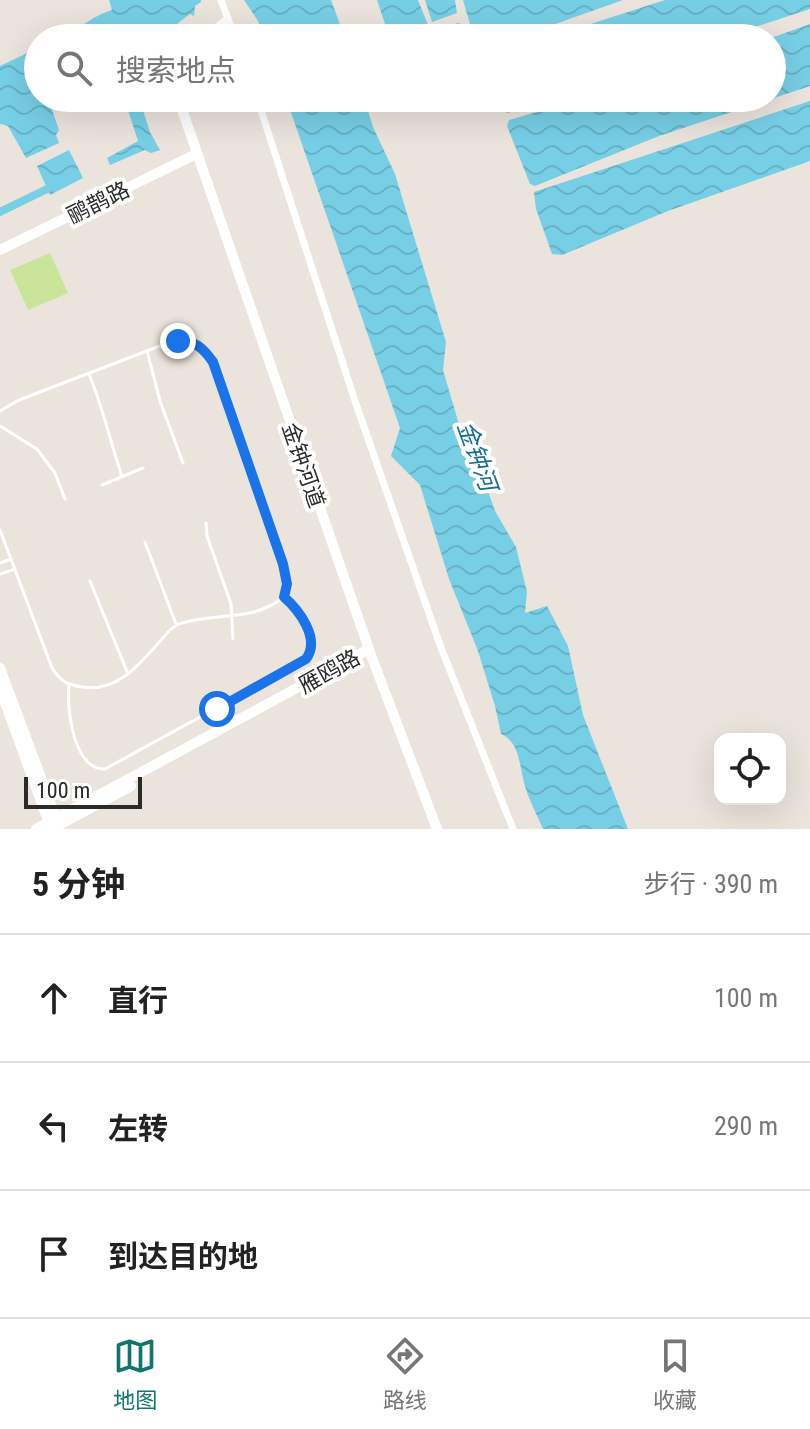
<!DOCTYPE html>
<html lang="zh">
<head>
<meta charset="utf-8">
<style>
	:root { --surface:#fff; --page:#f2f2f2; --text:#222; --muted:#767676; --line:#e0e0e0; --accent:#0f766e }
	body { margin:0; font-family:"Roboto Condensed","Noto Sans SC",sans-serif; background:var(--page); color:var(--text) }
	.controls { position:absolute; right:24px; bottom:24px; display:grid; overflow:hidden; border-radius:16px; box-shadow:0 8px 32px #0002 }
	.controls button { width:72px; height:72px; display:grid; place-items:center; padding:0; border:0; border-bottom:2px solid var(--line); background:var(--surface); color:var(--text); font:40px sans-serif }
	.scale { position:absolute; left:24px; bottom:20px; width:118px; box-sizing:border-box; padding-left:8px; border:4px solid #2a2a2a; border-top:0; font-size:22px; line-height:28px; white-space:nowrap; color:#2a2a2a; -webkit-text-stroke:6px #fff; paint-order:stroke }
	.stop { position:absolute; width:24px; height:24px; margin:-18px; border:6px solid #1a73e8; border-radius:50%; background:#fff }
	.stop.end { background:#1a73e8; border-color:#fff; box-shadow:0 2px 8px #0008 }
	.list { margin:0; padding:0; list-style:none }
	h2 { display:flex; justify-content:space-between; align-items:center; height:104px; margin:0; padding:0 32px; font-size:34px }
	h2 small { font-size:26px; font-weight:400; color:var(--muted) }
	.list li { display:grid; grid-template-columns:52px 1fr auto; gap:24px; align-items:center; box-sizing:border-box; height:128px; padding:0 32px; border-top:2px solid var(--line) }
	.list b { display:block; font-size:30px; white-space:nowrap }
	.list em { font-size:26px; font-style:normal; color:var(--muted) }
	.icon { flex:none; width:44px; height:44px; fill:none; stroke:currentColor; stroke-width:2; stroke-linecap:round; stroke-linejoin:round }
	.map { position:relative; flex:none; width:810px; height:829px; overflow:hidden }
	.search { position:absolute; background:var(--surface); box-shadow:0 8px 32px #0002; left:24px; right:24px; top:24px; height:88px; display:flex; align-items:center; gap:20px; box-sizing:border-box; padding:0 28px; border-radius:44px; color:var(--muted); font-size:30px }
	.sheet { height:488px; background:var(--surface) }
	nav { display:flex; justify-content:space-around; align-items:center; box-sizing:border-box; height:112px; border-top:2px solid var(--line); background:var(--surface); font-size:22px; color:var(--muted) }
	nav a { display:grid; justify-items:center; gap:4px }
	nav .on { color:var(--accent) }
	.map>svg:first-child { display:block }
</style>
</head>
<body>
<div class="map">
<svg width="810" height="829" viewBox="0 0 810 829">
	<defs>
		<pattern id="water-waves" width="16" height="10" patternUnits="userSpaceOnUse" patternTransform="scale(2)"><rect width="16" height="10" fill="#77cfe6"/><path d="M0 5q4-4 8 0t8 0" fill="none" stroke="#67b2c5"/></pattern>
	</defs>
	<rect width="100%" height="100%" fill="#ebe4dd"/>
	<path fill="#c9e59a" d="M 50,253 L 68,293 L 28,310 L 10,270 Z"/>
	<path fill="url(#water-waves)" d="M 109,0 L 201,0 L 201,2 L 195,6 L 194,16 L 190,14 L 178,23 L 181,32 L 176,38 L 65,38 L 64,36 C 82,27 94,15 112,10 Z
		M 244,0 L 331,0 L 345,38 L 265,38 L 258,21 Z
		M 377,0 L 418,0 L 428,25 L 391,36 L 388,33 Z
		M 425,0 L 455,0 L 457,13 L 432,22 Z
		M 463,0 L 623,0 L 516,38 L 474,38 Z
		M 665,0 L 810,0 L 810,9 L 721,38 L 547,38 Z
		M 459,23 L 465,38 L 439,38 L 440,27 Z
		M 810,24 L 810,86 L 659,136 L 535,186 L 530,184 L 507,126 L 509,120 L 585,98 L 772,98 L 771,38 Z
		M 38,48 L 38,98 L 54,98 L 49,101 L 59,130 L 56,135 L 59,143 L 26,158 L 8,126 L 0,124 L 0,66 Z
		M 124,98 L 139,98 L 150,132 L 160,150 L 151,153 L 145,150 L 110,165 L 107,158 L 138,141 Z
		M 286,98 L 364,98 L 373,127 L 395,174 L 446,342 L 443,370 L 458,421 L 473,448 L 495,511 L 516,547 L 527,592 L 525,613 L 547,606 L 568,646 L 583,715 L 628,829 L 543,829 C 537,815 529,800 525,786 C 519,767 521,743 501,734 L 495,706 L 478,651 L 449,579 L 420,485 L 391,456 L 400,428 Z
		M 499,98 L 549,98 L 507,113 Z
		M 810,101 L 810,161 L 668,211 L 562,255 L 552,254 L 536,209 L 534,192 Z
		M 69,150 L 83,178 L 50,195 L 37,166 Z"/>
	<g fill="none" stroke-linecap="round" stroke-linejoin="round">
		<path stroke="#77cfe6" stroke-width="8" d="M 0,212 L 47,189"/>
		<path stroke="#fff" stroke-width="3" d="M 147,351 L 160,401 L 183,463
			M 89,374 C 103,407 110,442 122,476
			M 0,411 L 19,400 L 165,344 C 188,338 199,343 213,362 L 283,564 L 287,584 L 284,597 C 252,623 216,611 179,624 C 172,626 166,634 161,640 C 140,664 117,693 82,687 C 68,685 60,681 52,668 L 0,530
			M 0,426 L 37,449 L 55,473 L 65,499
			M 102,485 L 143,468
			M 206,523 L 207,536 L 231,604 L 233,639
			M 145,542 L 176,624
			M 0,563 L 11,559
			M 0,574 L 15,569
			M 90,581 L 128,674
			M 69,685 C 66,709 74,770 105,769 L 306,659 L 312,649 C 310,628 300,610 284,597"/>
		<path stroke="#fff" stroke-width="7" d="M 221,0 L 235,38
			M 203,38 L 228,18
			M 257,98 L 356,404 L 440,645 L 513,829"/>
		<path stroke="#fff" stroke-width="10" d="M 178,98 L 371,655 L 437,829
			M 0,250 L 196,154
			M 0,668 L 58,823
			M 0,689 L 50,826
			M 36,829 L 369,649
			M 52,829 L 131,786"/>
	</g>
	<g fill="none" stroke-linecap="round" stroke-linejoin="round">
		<path stroke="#1a73e8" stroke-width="10" d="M 178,341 C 195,340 203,348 213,362 L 283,564 L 287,584 L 284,597 C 299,610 321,639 306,659 L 217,709"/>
	</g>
	<g text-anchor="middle" stroke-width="8" stroke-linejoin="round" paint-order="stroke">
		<g font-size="22" fill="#2a2a2a" stroke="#fff">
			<text transform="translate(98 202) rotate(-26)" y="8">鹂鹊路</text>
			<text transform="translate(304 465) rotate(71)" y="8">金钟河道</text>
			<text transform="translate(329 671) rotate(-29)" y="8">雁鸥路</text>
		</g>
		<g font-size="24" font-style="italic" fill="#166e92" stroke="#fff">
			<text transform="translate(477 456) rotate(70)" y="8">金钟河</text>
		</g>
	</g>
</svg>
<div class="controls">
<button><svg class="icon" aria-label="locate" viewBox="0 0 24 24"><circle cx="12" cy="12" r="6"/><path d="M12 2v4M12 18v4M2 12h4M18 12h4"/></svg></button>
</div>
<div class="scale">100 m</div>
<div class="stop" style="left:217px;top:709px"></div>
<div class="stop end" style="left:178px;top:341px"></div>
<div class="search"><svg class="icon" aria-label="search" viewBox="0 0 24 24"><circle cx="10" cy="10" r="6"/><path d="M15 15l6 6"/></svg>搜索地点</div>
</div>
<section class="sheet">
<h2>5 分钟<small>步行 · 390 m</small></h2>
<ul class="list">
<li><svg class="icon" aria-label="ahead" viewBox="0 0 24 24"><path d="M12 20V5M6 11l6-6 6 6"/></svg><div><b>直行</b></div><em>100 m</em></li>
<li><svg class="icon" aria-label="left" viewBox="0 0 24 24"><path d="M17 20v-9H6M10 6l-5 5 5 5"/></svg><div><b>左转</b></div><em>290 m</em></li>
<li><svg class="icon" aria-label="arrive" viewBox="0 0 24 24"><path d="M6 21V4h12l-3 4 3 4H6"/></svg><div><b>到达目的地</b></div></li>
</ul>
</section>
<nav>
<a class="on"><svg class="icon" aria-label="map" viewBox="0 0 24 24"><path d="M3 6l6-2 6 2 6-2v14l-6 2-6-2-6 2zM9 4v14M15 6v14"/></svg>地图</a>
<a><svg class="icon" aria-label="directions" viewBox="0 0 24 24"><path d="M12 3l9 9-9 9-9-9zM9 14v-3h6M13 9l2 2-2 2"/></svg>路线</a>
<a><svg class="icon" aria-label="saved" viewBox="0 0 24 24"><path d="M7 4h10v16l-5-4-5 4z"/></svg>收藏</a>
</nav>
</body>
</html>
